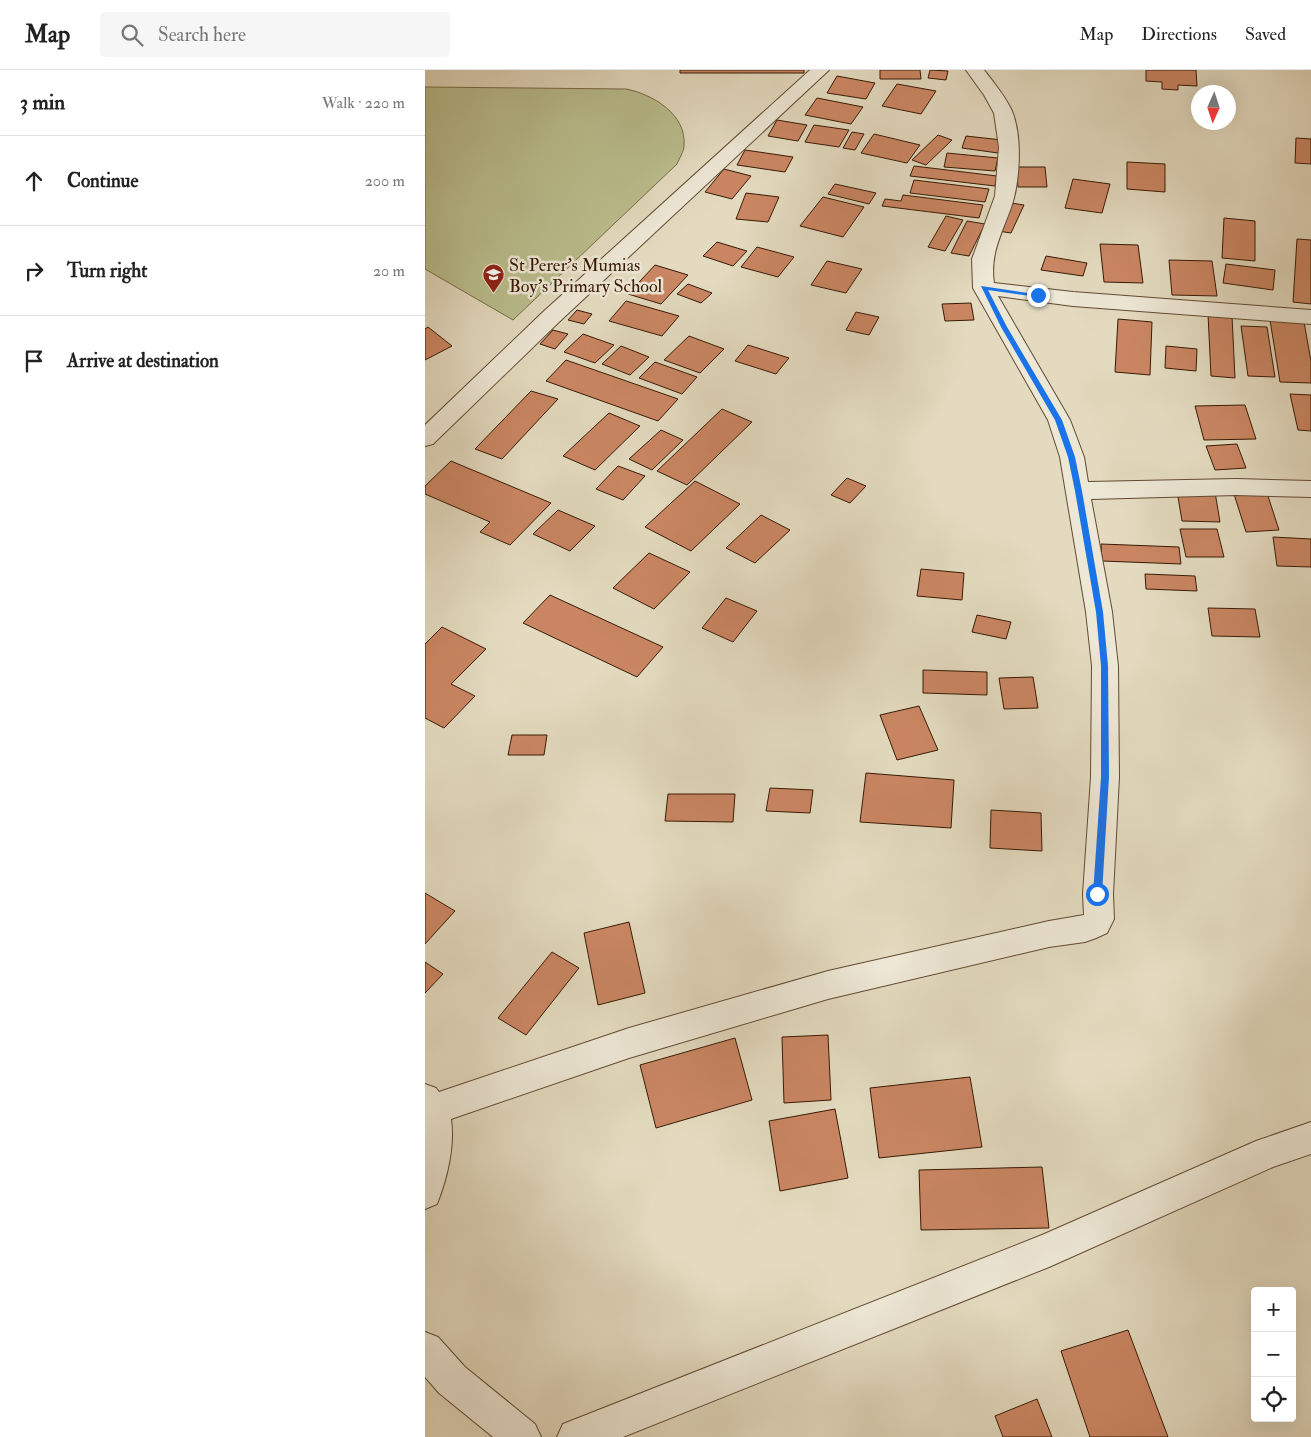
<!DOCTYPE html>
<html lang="en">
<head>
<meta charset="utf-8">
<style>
	:root { --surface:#fff; --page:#f6f6f6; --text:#222; --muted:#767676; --line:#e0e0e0 }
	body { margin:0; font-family:"IM FELL Double Pica",serif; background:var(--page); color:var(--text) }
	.controls { position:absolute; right:15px; bottom:15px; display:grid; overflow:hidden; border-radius:5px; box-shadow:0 5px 20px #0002 }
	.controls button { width:45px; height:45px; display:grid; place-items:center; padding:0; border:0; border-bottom:1px solid var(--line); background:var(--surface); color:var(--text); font:25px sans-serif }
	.compass { position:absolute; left:766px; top:15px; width:45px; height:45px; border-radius:50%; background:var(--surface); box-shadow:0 5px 20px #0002; rotate:183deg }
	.stop { position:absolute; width:15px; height:15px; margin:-11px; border:4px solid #1a73e8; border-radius:50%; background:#fff }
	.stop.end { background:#1a73e8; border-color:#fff; box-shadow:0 1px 5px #0008 }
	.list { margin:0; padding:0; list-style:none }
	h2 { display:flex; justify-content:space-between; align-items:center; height:65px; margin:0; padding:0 20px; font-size:21px }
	h2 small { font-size:16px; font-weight:400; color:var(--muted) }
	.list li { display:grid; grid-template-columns:32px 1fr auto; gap:15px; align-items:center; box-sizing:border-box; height:90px; padding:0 20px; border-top:1px solid var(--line) }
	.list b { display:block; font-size:19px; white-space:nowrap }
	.list em { font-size:16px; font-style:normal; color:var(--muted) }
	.icon { flex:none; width:28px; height:28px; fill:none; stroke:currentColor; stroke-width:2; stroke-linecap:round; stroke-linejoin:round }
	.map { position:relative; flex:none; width:886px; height:1367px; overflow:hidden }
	header { display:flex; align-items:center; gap:30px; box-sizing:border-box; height:70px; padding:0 25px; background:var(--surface); border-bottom:1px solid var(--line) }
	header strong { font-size:24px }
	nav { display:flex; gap:28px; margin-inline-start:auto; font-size:18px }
	.search { width:350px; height:45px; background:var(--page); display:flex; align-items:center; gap:12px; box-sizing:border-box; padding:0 18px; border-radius:5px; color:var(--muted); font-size:19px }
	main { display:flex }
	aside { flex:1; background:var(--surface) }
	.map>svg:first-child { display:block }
</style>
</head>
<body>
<header>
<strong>Map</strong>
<div class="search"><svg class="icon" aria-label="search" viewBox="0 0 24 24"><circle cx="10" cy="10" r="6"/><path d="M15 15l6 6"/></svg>Search here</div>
<nav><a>Map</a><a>Directions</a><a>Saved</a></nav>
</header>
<main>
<aside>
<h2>3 min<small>Walk · 220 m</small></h2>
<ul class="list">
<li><svg class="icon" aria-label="ahead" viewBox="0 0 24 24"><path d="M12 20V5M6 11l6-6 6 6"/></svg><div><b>Continue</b></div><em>200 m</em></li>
<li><svg class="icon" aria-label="right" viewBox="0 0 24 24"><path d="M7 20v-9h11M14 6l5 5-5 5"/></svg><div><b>Turn right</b></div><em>20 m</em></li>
<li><svg class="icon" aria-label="arrive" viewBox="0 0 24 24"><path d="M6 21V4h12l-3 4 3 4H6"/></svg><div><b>Arrive at destination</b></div></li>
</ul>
</aside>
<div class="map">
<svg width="886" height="1367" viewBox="0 0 886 1367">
	<rect width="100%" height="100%" fill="#e3dabf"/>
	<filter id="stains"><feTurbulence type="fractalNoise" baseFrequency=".004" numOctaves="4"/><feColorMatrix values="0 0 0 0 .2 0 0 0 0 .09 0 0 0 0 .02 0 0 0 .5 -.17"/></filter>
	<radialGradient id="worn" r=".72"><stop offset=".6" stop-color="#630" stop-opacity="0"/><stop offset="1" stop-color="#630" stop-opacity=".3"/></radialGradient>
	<path fill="#babd8d" stroke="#786c48" d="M 0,17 L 201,19 C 227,24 262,44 259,76 C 259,81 254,89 252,94 L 88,250 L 0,199 Z"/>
	<path fill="#ca8663" stroke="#371a03" d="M 255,0 L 379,0 L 379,3 L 255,3 Z
		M 455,0 L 495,0 L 496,9 L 455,9 Z
		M 505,0 L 523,1 L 521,10 L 503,8 Z
		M 721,0 L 771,0 L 772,16 L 753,15 L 753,20 L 737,19 L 737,12 L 721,11 Z
		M 412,6 L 450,13 L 441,29 L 402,23 Z
		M 472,14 L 511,21 L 496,44 L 457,36 Z
		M 392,28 L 438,37 L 426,54 L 380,45 Z
		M 352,50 L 382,55 L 373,71 L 343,66 Z
		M 389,55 L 424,60 L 414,77 L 380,72 Z
		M 427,62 L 439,64 L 430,80 L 418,78 Z
		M 449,64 L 495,75 L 482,93 L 436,83 Z
		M 513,65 L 527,70 L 501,95 L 487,90 Z
		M 541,66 L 577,70 L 573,83 L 537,78 Z
		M 871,68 L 886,69 L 886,94 L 870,93 Z
		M 320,80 L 368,87 L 360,102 L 312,95 Z
		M 522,83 L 573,88 L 570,101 L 519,97 Z
		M 702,92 L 740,94 L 740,122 L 702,119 Z
		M 489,96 L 572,106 L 570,116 L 485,106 Z
		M 591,97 L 620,97 L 622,117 L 593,117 Z
		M 299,99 L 326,106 L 307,129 L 280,122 Z
		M 648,109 L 685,114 L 677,143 L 640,138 Z
		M 489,110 L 564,119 L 560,132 L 485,123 Z
		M 410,114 L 451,123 L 444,134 L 403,124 Z
		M 321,123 L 354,127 L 343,152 L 311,149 Z
		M 478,125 L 558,135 L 554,148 L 457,136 L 460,129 L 476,131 Z
		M 398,127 L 439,137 L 418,167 L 375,156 Z
		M 586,133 L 599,135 L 586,163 L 573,161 Z
		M 521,146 L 538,150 L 520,181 L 503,177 Z
		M 799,148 L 830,151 L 830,191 L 797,188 Z
		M 542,151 L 560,154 L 544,186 L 526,183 Z
		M 872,169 L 886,170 L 886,234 L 868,232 Z
		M 292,172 L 322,181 L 308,196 L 278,186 Z
		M 675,174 L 713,175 L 718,213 L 679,212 Z
		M 332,177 L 369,187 L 353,207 L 316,197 Z
		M 621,186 L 662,193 L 658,206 L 616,200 Z
		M 744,190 L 787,191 L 792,226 L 747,225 Z
		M 402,191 L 437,199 L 421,223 L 386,215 Z
		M 801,194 L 850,200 L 848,220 L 798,213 Z
		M 230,195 L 263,205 L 236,234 L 203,224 Z
		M 263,214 L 287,223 L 276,233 L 252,224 Z
		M 201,231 L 254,246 L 237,266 L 184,251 Z
		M 546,233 L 549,250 L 520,251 L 517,234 Z
		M 152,240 L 167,244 L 159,254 L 143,250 Z
		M 431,242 L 454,247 L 444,265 L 421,260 Z
		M 783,244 L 807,246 L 810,308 L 786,306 Z
		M 693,249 L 727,252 L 725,305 L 690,302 Z
		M 845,250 L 879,252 L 886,291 L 886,313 L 855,312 Z
		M 816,256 L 842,257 L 850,307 L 823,306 Z
		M 3,257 L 27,276 L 0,290 L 0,259 Z
		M 128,260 L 143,264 L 130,279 L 115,274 Z
		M 158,264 L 189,275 L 170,293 L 139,282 Z
		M 264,266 L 299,279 L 275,303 L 239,290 Z
		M 323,275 L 364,288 L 351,304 L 310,291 Z
		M 196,276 L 224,287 L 205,305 L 177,294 Z
		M 741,276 L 772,279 L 771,301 L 740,298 Z
		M 141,290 L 253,329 L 233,351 L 121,311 Z
		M 230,292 L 272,307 L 257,324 L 214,308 Z
		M 106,321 L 133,329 L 77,389 L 50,379 Z
		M 865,324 L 886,325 L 886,361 L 873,360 Z
		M 820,335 L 831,369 L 779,370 L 770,336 Z
		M 297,339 L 327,352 L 262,415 L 232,401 Z
		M 184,343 L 215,356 L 170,400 L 138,386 Z
		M 236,360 L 258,370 L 227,400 L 204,389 Z
		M 812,374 L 821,398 L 790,400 L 781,376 Z
		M 26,391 L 126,433 L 85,475 L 55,462 L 65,452 L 0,424 L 0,416 Z
		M 193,396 L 220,406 L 198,430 L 171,419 Z
		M 422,408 L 441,416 L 425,433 L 406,425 Z
		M 270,411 L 315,434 L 266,481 L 220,457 Z
		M 752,421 L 790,422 L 795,452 L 757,451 Z
		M 842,423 L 854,460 L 821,462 L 809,424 Z
		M 133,440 L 170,456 L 145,481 L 108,464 Z
		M 336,445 L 365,460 L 330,493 L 301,478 Z
		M 755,459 L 792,459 L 799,487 L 761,487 Z
		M 848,467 L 886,469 L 886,497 L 852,496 Z
		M 676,474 L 754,477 L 756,494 L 677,491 Z
		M 224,483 L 265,502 L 229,539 L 188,518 Z
		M 496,499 L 539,503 L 537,530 L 492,526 Z
		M 720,504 L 770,506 L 772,521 L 721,519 Z
		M 125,525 L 238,577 L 212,607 L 98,553 Z
		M 301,528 L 332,541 L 308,572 L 277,558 Z
		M 783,538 L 830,539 L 835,567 L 787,566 Z
		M 552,545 L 586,552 L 581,569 L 547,562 Z
		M 17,557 L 61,579 L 26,614 L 50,626 L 19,658 L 0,648 L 0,574 Z
		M 498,600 L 562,602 L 562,625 L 498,623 Z
		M 608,607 L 613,638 L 579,639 L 574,608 Z
		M 494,636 L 513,680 L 472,690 L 455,645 Z
		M 87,665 L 122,665 L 119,685 L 83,685 Z
		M 441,703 L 529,710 L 526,758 L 435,752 Z
		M 345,718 L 388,720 L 385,743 L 341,741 Z
		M 243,724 L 310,724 L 308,752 L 240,751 Z
		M 566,740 L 616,743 L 617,781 L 565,778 Z
		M 0,823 L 30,841 L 0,874 Z
		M 204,852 L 220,923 L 173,935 L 159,863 Z
		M 127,882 L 154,898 L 101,965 L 73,948 Z
		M 0,892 L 18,904 L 0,923 Z
		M 403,965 L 406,1030 L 359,1033 L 357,967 Z
		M 310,968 L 327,1030 L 231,1058 L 215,995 Z
		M 545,1007 L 557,1077 L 454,1088 L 445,1018 Z
		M 410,1039 L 423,1108 L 355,1121 L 344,1051 Z
		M 617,1097 L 624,1158 L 496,1160 L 494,1100 Z
		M 703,1260 L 743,1367 L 665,1367 L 636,1281 Z
		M 612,1329 L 627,1367 L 578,1367 L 570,1346 Z"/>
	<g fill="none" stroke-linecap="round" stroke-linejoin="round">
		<defs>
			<path id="minor" d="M 541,0 L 559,0 C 569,13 580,26 587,41 C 598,68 595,117 584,143 C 575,167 565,186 569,213 L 648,222 L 886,240 L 886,254 L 648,236 L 573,226 L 645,350 L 659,387 L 663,412 L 811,409 L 886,411 L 886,427 L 811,425 L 666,429 L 687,542 L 693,596 L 694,707 L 688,824 L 689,849 L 682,863 L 671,868 L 660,872 L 624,877 L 403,929 L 204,988 L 26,1049 C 30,1076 22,1109 12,1134 L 0,1139 L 0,1014 L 11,1018 L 14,1022 L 204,958 L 403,901 L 624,851 L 659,845 L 658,824 L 666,707 L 667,596 L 661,542 L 635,387 L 623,350 L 548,218 L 547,189 L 570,126 L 574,77 L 569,43 L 559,25 Z
				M 886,1052 L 886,1084 L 848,1097 L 624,1197 L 198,1367 L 132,1367 L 138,1354 L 617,1165 L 831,1071 Z
				M 0,1262 L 13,1267 L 40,1297 L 110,1354 L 116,1367 L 68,1367 L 14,1323 L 0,1307 Z"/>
			<path id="tertiary" d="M 385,0 L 404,0 L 134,252 L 8,374 L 0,376 L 0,355 L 118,242 Z"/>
		</defs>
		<use href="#minor" stroke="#624a32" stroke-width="2"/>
		<use href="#tertiary" stroke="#624a32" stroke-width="2"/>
		<use href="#minor" fill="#ede7d5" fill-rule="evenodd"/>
		<use href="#tertiary" fill="#ede7d5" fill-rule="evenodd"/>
	</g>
	<path fill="#1a73e8" d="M 556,216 L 616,225 L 613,227 L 563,220 L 582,257 L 637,350 L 650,387 L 657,421 L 678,542 L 683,596 L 684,707 L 677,824 L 672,828 L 668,824 L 676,707 L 676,596 L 671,542 L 650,421 L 643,387 L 630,350 L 576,257 Z"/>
	<defs>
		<symbol id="school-pin" viewBox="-11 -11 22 30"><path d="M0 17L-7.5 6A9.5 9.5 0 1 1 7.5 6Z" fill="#8f2418" stroke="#ede7d5"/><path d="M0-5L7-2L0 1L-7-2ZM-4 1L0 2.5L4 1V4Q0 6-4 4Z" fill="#fff"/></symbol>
	</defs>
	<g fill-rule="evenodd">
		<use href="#school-pin" x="56" y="192" width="25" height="34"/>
	</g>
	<g text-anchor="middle" stroke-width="5" stroke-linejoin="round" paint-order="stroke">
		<g font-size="18" fill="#371a03" stroke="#ede7d5" text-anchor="start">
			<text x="84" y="201">St Perer's Mumias<tspan x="84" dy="21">Boy's Primary School</tspan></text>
		</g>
	</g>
	<rect width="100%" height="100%" filter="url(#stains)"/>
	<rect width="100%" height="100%" fill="url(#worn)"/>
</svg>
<div class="controls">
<button>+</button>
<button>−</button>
<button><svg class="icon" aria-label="locate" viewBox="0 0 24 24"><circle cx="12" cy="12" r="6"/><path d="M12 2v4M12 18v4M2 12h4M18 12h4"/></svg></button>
</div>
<svg class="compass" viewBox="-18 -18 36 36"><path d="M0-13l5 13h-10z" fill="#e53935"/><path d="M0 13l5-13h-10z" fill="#767676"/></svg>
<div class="stop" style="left:672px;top:824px"></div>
<div class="stop end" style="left:613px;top:225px"></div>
</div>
</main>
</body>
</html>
